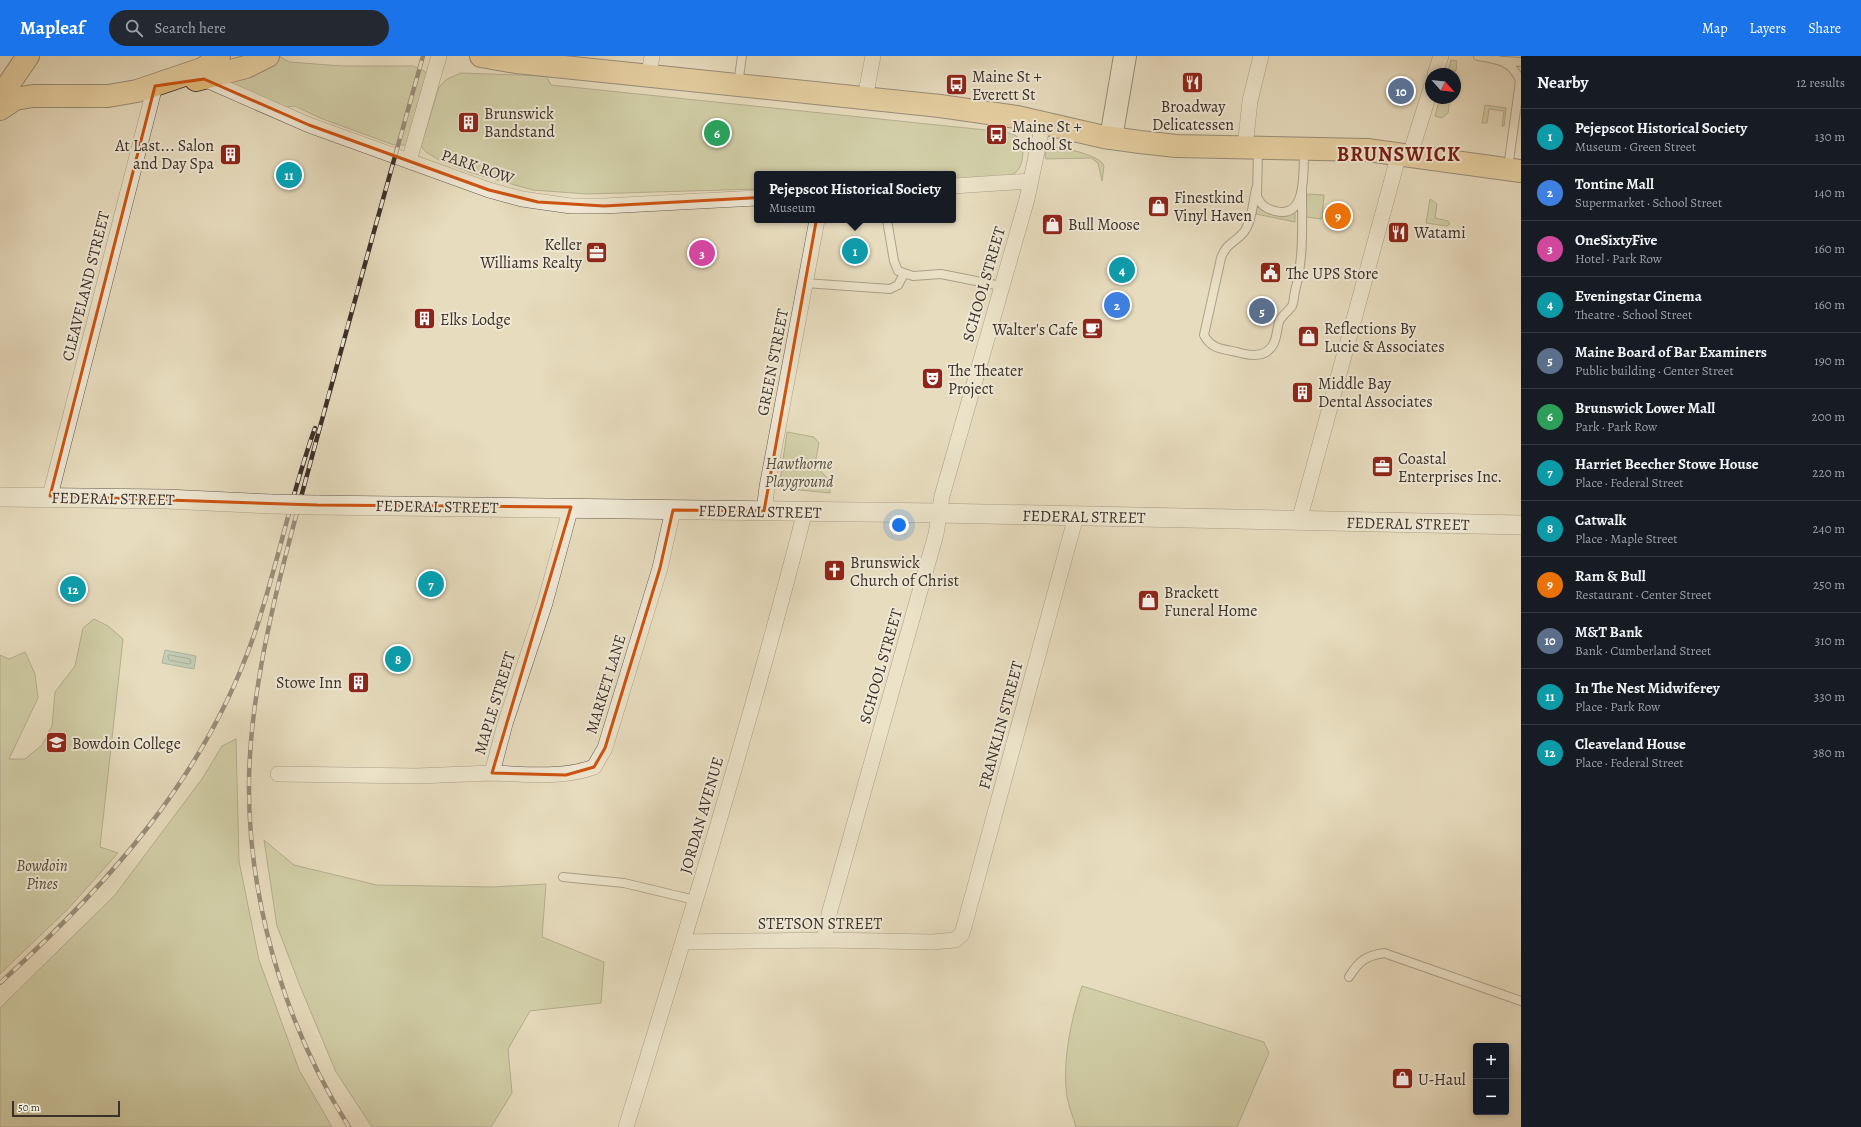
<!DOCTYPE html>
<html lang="en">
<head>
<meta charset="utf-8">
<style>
	:root { --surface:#171b24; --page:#242831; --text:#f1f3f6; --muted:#9ea1a6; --line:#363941; --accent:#1a73e8 }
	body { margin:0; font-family:Alegreya,serif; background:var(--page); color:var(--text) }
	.controls { position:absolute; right:12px; bottom:12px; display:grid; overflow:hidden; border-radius:4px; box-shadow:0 2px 6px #0003 }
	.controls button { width:36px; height:36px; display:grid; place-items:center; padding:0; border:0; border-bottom:1px solid var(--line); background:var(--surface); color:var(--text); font:20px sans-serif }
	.compass { position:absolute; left:1425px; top:12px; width:36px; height:36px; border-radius:50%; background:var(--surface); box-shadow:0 2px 6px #0003; rotate:117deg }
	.scale { position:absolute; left:12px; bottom:10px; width:108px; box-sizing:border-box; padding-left:4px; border:2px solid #3b2f29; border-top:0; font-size:11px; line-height:14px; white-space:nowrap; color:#3b2f29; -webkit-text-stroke:3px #efe8d5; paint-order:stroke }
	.you { position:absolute; left:899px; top:469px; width:14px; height:14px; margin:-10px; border:3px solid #fff; border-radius:50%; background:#1a73e8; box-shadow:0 0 0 6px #1a73e833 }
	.badge { display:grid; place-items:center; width:26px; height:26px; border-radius:50%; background:var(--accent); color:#fff; font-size:13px; font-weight:700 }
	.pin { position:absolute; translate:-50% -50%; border:2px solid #fff; box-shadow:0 1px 4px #0006 }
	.popup { position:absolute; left:754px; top:115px; width:202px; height:52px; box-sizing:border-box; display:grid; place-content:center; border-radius:4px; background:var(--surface); filter:drop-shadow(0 1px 3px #0005); font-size:13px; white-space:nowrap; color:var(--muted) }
	.popup b { font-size:15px; color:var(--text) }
	.popup::after { content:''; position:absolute; left:50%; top:100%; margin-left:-8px; border:8px solid transparent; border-top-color:var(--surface) }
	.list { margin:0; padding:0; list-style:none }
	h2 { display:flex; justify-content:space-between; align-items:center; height:52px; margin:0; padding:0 16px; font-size:17px }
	h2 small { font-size:13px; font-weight:400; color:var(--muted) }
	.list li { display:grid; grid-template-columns:26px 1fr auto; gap:12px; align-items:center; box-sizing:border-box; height:56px; padding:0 16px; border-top:1px solid var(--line) }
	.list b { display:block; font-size:15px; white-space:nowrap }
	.list p { margin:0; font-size:13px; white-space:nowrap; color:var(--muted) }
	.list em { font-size:13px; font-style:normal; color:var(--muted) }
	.icon { flex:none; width:22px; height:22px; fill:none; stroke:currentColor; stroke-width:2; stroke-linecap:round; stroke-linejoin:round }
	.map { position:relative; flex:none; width:1521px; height:1071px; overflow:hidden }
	header { display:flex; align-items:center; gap:24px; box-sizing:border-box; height:56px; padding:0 20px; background:var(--accent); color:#fff }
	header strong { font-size:19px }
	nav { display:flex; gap:22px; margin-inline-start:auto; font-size:14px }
	.search { width:280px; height:36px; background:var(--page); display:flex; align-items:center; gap:10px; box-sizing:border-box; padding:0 14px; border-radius:22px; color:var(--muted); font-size:15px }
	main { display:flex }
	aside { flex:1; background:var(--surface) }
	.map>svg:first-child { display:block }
</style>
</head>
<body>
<header>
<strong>Mapleaf</strong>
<div class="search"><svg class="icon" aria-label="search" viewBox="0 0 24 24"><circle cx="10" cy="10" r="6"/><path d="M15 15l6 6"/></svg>Search here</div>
<nav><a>Map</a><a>Layers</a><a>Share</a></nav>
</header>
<main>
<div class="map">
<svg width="1521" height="1071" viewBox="0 0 1521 1071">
	<rect width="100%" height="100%" fill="#e7dcbe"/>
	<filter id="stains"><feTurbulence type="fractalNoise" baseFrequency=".005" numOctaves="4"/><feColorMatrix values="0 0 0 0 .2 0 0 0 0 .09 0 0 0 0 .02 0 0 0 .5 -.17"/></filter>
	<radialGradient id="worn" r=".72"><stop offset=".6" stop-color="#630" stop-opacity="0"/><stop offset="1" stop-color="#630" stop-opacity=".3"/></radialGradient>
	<path fill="#b9bf8f" stroke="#7a775c" d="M 279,0 L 289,6 L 316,8 L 342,10 L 413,10 L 424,15 L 428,20 L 409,89 L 394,89 L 320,62 L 295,50 L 279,52 L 228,26 Z
		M 1451,4 L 1457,5 L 1456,15 L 1453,15 L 1453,18 L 1447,18 Z
		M 461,17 L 546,20 L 551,29 L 1005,76 C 1015,78 1023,82 1023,94 C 1023,101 1022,112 1015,117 C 1005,123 966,122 953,123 L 953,118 L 757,118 L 757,133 L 587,138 L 533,134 L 472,117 L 439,104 L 426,96 L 421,90 L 439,31 L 447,23 Z
		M 1440,42 L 1450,42 L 1448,57 L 1442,62 L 1435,60 Z
		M 1485,49 L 1506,52 L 1504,70 L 1502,70 L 1504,55 L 1489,53 L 1487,67 L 1482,67 Z
		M 1054,91 C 1065,92 1100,99 1104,110 L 1102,125 L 1098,107 L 1091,102 L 1046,103 L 1045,99 L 1046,96 Z
		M 1307,138 L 1324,139 L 1322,163 L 1306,161 Z
		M 1430,143 L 1437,148 L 1435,162 L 1448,165 L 1450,168 L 1447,170 L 1426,167 Z
		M 1257,151 C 1272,155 1276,164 1295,157 L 1295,166 L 1256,158 Z
		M 787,376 L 814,381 L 819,387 L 815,408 L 830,426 L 830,437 L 779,432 Z
		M 94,563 L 108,570 L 123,583 L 100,791 L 118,797 L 68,853 L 0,918 L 0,599 L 9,603 L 25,596 L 35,618 L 38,642 L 9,703 L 25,703 L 42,689 L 52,670 L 55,636 L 75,610 L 83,572 Z
		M 236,683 L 239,805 L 259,904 L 299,1014 L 332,1071 L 0,1071 L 0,952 L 115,839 L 202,723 L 222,690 Z
		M 264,784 L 294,809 L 377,829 L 492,831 L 546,828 L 542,881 L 604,906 L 601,947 L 530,955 L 508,993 L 512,1037 L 491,1071 L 372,1071 L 336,1016 L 300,930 L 277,870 Z
		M 1082,930 L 1264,986 L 1269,997 L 1237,1071 L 1076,1071 C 1073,1061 1069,1051 1067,1041 C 1062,1005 1071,964 1082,930 Z"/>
	<path fill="#97bcae" stroke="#728479" d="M 165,594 L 196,600 L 194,613 L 162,607 Z"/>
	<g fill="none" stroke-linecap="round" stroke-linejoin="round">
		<path stroke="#69766c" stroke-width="1" d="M 170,599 L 190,603 L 191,607 L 189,608 L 169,604 L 168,600 Z"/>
		<defs>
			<path id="service" d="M 1478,0 C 1497,3 1513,5 1520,25 L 1508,112
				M 1504,5 L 1521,6
				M 738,28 L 742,0
				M 1258,92 L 1257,140 C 1260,149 1266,153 1275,155 C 1308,164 1303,113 1304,93
				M 1256,133 C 1253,146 1252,165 1244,176 C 1235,187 1227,186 1221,202 L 1204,279 C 1211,293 1223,293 1237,296 C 1250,300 1267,302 1274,287 C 1277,280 1277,273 1279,266 C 1282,259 1288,256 1292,250 C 1294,246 1294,239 1295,235 C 1304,202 1302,169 1302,135
				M 887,164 L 894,205 L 898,215 L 913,220 L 941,218 L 1001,230
				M 805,227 L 890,233 L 898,229 L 904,218
				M 563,821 L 624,827 L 695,844
				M 1349,921 C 1359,905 1365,900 1384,897 L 1521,945"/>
			<path id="minor" d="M 1435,18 L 1441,0
				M 649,19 L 652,0
				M 204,23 L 309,69 L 489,134 L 522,143 L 571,150 L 604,150 L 757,142
				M 865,42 L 873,0
				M 1245,91 L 1250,45 L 1261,0
				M 1410,99 L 1431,32
				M 409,105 L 439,0
				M 953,130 L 1031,125
				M 50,440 L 155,30
				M 764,455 L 767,431 L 817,164
				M 1299,465 L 1399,98
				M 492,717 C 527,718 561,723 594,711 L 605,692 L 660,512 L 673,454
				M 278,718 L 417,720 L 492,717 L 505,668 L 545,547 L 571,451
				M 824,884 L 829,858 L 936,478 L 942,440 L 1027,143 L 1043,67
				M 683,886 L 824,884 L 932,886 L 955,884 L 962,878 L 1076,460
				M 626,1071 C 689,867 752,662 805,455"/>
			<path id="tertiary" d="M 0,441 L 166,443 L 271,448
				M 317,449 L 939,457 L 1521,469"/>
			<path id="secondary" d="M 1111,82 L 1125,0"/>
			<path id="primary" d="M 481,0 L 516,6 L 940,50 L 1017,61 L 1104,81 L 1140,86 L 1176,90 L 1367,94 L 1521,115
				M 196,24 L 246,11 L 268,0
				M 0,41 L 28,0
				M 0,53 L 15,43 L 33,40 L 108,40 L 137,35 L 202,13 L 213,6 L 219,0"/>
		</defs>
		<use href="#service" stroke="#665a4e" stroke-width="10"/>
		<use href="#minor" stroke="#665a4e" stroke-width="16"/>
		<use href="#tertiary" stroke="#665a4e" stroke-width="20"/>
		<use href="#secondary" stroke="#3b2f29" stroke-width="24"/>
		<use href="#primary" stroke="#3b2f29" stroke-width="24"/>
		<use href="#service" stroke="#efe8d5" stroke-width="8"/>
		<use href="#minor" stroke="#efe8d5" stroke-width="15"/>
		<use href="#tertiary" stroke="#efe8d5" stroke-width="19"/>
		<use href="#secondary" stroke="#efe8d5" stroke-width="22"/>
		<use href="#primary" stroke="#e4be7f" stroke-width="22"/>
		<defs>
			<path id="rail" d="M 0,927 C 108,829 204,722 253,582 C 277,513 290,441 315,372
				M 349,1071 C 275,954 236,804 253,665 C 264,569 292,476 317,382 C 351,255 388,127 423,0"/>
		</defs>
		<use href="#rail" stroke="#3b2f29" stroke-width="4.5"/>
		<use href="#rail" stroke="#efe8d5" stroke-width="3" stroke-dasharray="9" stroke-linecap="butt"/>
		<defs>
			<path id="tertiary-bridge" d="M 271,448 L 317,449"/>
		</defs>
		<use href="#tertiary-bridge" stroke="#665a4e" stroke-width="20" stroke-linecap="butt"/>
		<use href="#tertiary-bridge" stroke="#efe8d5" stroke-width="19"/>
	</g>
	<path d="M0 0H1521V1071H0ZM 204,23 L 309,69 L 489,134 L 538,146 L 604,150 L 821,138 L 764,455 L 673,454 L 660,512 L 605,692 L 594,711 L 566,719 L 492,717 L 571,451 L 317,449 L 50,440 L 155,30 Z" fill="#e7dcbe" fill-opacity=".55" fill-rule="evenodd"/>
	<path fill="none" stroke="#ce5310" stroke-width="3" stroke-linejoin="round" d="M 204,23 L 309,69 L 489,134 L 538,146 L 604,150 L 821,138 L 764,455 L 673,454 L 660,512 L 605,692 L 594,711 L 566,719 L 492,717 L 571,451 L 317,449 L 50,440 L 155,30 Z"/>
	<defs>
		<symbol id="restaurant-square" viewBox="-11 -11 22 22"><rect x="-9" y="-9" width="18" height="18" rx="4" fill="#8f2418" stroke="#efe8d5"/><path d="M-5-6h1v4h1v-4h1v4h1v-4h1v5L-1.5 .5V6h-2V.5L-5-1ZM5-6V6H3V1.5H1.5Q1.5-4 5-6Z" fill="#fff"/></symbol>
		<symbol id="bus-square" viewBox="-11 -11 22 22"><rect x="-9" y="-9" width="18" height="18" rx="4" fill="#8f2418" stroke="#efe8d5"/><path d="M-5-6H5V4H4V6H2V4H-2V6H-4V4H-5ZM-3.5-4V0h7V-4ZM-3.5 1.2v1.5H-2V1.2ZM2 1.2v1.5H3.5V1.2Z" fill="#fff"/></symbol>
		<symbol id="building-square" viewBox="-11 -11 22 22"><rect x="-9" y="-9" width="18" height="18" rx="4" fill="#8f2418" stroke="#efe8d5"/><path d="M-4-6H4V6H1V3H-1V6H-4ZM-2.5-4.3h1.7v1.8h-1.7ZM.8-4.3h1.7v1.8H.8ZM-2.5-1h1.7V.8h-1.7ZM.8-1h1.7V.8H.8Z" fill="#fff"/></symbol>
		<symbol id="shop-square" viewBox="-11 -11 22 22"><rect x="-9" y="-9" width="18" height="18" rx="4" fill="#8f2418" stroke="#efe8d5"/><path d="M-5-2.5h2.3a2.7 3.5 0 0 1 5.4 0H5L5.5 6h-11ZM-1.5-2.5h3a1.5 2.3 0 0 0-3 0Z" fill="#fff"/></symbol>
		<symbol id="office-square" viewBox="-11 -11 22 22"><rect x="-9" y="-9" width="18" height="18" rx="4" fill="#8f2418" stroke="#efe8d5"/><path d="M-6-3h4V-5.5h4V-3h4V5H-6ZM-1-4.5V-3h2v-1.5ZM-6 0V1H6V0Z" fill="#fff"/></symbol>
		<symbol id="civic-square" viewBox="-11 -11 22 22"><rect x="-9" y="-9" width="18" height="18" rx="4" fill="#8f2418" stroke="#efe8d5"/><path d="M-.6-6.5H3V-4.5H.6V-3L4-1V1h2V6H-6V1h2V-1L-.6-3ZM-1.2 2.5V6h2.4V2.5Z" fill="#fff"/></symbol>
		<symbol id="cafe-square" viewBox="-11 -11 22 22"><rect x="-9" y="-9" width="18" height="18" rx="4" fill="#8f2418" stroke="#efe8d5"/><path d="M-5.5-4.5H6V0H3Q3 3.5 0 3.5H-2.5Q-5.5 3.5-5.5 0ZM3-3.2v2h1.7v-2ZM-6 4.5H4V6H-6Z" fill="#fff"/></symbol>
		<symbol id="theatre-square" viewBox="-11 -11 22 22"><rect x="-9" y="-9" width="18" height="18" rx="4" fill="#8f2418" stroke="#efe8d5"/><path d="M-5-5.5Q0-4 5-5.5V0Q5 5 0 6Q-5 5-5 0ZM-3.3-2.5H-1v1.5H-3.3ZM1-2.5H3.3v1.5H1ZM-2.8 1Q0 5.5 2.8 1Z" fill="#fff"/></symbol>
		<symbol id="church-square" viewBox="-11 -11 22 22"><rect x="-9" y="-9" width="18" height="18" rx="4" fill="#8f2418" stroke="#efe8d5"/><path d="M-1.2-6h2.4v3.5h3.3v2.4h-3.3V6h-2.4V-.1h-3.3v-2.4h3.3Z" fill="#fff"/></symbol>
		<symbol id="university-square" viewBox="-11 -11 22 22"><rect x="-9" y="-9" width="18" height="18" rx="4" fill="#8f2418" stroke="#efe8d5"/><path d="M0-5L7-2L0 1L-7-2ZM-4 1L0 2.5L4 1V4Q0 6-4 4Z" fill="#fff"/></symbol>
	</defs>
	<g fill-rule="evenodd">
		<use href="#restaurant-square" x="1180" y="14" width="25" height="25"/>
		<use href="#bus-square" x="944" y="16" width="25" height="25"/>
		<use href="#building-square" x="456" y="54" width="25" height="25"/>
		<use href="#bus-square" x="984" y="66" width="25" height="25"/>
		<use href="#building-square" x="218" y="86" width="25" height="25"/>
		<use href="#shop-square" x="1146" y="138" width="25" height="25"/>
		<use href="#shop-square" x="1040" y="156" width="25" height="25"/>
		<use href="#restaurant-square" x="1386" y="164" width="25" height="25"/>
		<use href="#office-square" x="584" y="184" width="25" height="25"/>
		<use href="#civic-square" x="1258" y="204" width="25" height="25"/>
		<use href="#building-square" x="412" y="250" width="25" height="25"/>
		<use href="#cafe-square" x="1080" y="260" width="25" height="25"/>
		<use href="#shop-square" x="1296" y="268" width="25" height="25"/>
		<use href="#theatre-square" x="920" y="310" width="25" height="25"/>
		<use href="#building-square" x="1290" y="324" width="25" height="25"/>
		<use href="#office-square" x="1370" y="398" width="25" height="25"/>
		<use href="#church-square" x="822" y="502" width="25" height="25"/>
		<use href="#shop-square" x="1136" y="532" width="25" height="25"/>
		<use href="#building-square" x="346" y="614" width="25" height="25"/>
		<use href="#university-square" x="44" y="674" width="25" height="25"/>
		<use href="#shop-square" x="1390" y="1010" width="25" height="25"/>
	</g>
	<g text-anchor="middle" stroke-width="4" stroke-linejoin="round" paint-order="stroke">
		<g font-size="16" fill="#3b2f29" stroke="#efe8d5" text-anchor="start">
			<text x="972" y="26">Maine St +<tspan x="972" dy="18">Everett St</tspan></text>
			<text x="1193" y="56" text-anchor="middle">Broadway<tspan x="1193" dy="18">Delicatessen</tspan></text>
			<text x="484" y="63">Brunswick<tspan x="484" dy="18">Bandstand</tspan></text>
			<text x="1012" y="76">Maine St +<tspan x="1012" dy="18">School St</tspan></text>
			<text x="214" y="95" text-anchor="end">At Last... Salon<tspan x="214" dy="18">and Day Spa</tspan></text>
			<text x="1174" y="147">Finestkind<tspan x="1174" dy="18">Vinyl Haven</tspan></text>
			<text x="1068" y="174">Bull Moose</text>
			<text x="1414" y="182">Watami</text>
			<text x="582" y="194" text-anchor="end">Keller<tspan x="582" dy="18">Williams Realty</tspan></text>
			<text x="1286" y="223">The UPS Store</text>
			<text x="440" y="269">Elks Lodge</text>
			<text x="1324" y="278">Reflections By<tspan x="1324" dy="18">Lucie &amp; Associates</tspan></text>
			<text x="1078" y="279" text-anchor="end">Walter's Cafe</text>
			<text x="948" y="320">The Theater<tspan x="948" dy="18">Project</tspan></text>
			<text x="1318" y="333">Middle Bay<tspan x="1318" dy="18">Dental Associates</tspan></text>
			<text x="1398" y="408">Coastal<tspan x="1398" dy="18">Enterprises Inc.</tspan></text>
			<text x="850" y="512">Brunswick<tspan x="850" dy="18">Church of Christ</tspan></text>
			<text x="1164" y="542">Brackett<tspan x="1164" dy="18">Funeral Home</tspan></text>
			<text x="342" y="632" text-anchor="end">Stowe Inn</text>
			<text x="72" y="693">Bowdoin College</text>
			<text x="1418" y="1029">U-Haul</text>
		</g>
		<g font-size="16" fill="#3b2f29" stroke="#efe8d5">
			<text transform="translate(478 110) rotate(19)" y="6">PARK ROW</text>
			<text transform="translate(983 228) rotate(-74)" y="6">SCHOOL STREET</text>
			<text transform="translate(85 230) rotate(-76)" y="6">CLEAVELAND STREET</text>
			<text transform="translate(772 306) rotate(-79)" y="6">GREEN STREET</text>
			<text transform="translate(113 442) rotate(1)" y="6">FEDERAL STREET</text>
			<text transform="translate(437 450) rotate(1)" y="6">FEDERAL STREET</text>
			<text transform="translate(760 455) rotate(1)" y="6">FEDERAL STREET</text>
			<text transform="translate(1084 460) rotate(1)" y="6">FEDERAL STREET</text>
			<text transform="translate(1408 467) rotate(1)" y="6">FEDERAL STREET</text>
			<text transform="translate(880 610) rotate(-74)" y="6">SCHOOL STREET</text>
			<text transform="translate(605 628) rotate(-73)" y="6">MARKET LANE</text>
			<text transform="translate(494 647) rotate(-73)" y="6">MAPLE STREET</text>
			<text transform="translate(1000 669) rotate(-75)" y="6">FRANKLIN STREET</text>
			<text transform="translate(701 759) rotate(-74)" y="6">JORDAN AVENUE</text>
			<text x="820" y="873">STETSON STREET</text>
		</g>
		<g font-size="16" font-style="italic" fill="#544c3d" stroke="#efe8d5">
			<text x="799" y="413">Hawthorne<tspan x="799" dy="18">Playground</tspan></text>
			<text x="42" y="815">Bowdoin<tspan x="42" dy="18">Pines</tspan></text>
		</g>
		<g font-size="20" font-weight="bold" letter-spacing="1" fill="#7a1f14" stroke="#efe8d5">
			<text x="1399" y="105">BRUNSWICK</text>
		</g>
	</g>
	<rect width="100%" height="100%" filter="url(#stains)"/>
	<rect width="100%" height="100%" fill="url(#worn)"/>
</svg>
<div class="controls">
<button>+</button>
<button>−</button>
</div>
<svg class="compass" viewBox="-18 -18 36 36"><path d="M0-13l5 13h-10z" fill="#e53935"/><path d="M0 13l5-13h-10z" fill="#9ea1a6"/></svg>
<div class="scale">50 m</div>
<div class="you"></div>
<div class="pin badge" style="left:855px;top:195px;background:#0f9aa8">1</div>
<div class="popup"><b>Pejepscot Historical Society</b>Museum</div>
<div class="pin badge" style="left:1117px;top:249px;background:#3f7fe0">2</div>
<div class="pin badge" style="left:702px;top:197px;background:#d1479c">3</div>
<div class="pin badge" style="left:1122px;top:214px;background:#0f9aa8">4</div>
<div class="pin badge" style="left:1262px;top:255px;background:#5c6f8a">5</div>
<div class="pin badge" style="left:717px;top:77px;background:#2e9e5b">6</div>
<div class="pin badge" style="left:431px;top:528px;background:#0f9aa8">7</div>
<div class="pin badge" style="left:398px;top:603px;background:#0f9aa8">8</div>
<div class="pin badge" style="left:1338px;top:160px;background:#e8710a">9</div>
<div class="pin badge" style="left:1401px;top:35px;background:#5c6f8a">10</div>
<div class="pin badge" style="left:289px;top:119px;background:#0f9aa8">11</div>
<div class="pin badge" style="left:73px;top:533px;background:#0f9aa8">12</div>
</div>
<aside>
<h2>Nearby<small>12 results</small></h2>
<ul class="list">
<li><span class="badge" style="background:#0f9aa8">1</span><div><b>Pejepscot Historical Society</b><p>Museum · Green Street</p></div><em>130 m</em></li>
<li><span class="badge" style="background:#3f7fe0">2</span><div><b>Tontine Mall</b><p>Supermarket · School Street</p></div><em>140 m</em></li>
<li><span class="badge" style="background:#d1479c">3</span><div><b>OneSixtyFive</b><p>Hotel · Park Row</p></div><em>160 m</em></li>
<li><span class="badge" style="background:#0f9aa8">4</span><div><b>Eveningstar Cinema</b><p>Theatre · School Street</p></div><em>160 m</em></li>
<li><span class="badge" style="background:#5c6f8a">5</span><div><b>Maine Board of Bar Examiners</b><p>Public building · Center Street</p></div><em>190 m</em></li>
<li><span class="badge" style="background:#2e9e5b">6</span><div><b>Brunswick Lower Mall</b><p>Park · Park Row</p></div><em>200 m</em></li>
<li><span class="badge" style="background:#0f9aa8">7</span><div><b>Harriet Beecher Stowe House</b><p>Place · Federal Street</p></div><em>220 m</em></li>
<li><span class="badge" style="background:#0f9aa8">8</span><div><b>Catwalk</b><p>Place · Maple Street</p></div><em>240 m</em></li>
<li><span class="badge" style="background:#e8710a">9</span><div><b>Ram &amp; Bull</b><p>Restaurant · Center Street</p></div><em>250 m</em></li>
<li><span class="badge" style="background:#5c6f8a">10</span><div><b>M&amp;T Bank</b><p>Bank · Cumberland Street</p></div><em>310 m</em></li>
<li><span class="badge" style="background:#0f9aa8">11</span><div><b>In The Nest Midwiferey</b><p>Place · Park Row</p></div><em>330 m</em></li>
<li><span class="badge" style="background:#0f9aa8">12</span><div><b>Cleaveland House</b><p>Place · Federal Street</p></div><em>380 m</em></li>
</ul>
</aside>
</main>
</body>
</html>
